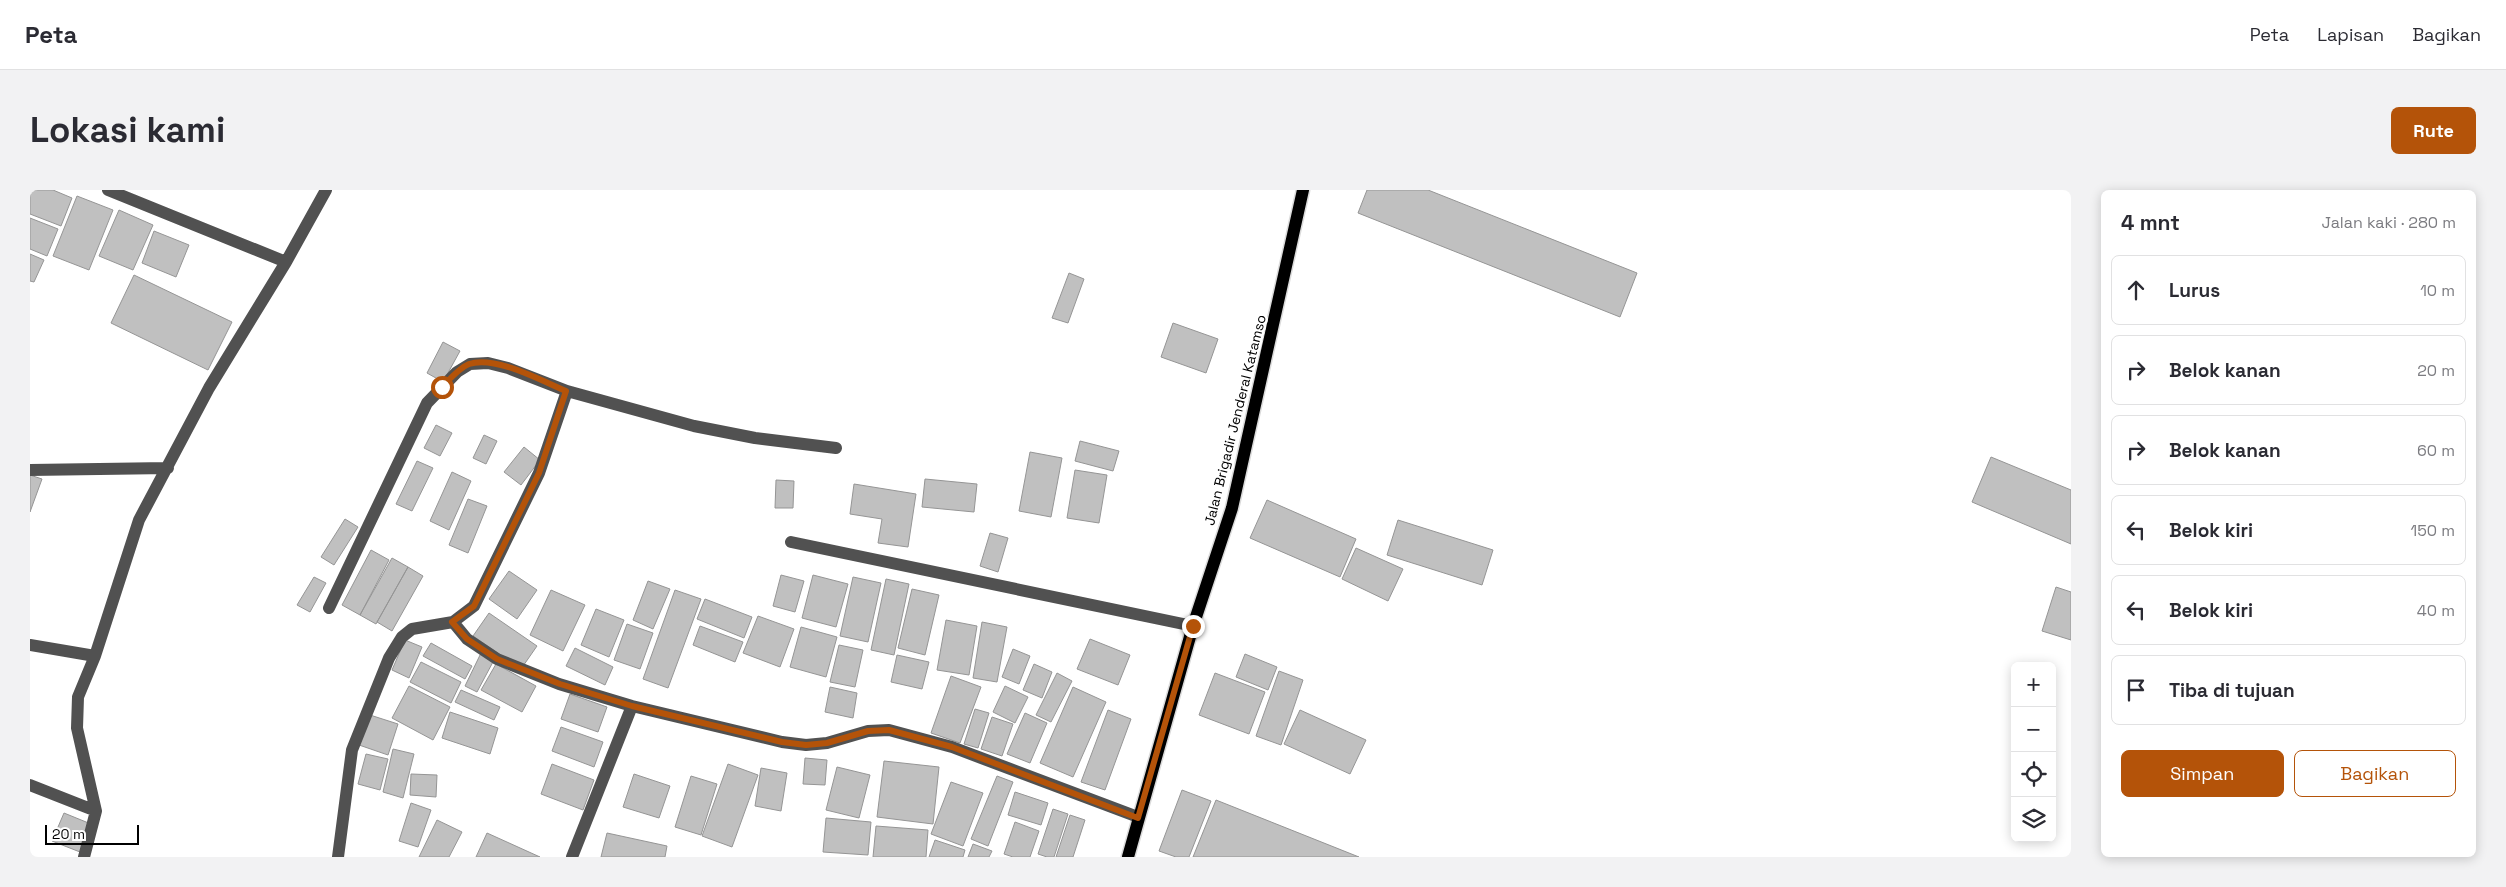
<!DOCTYPE html>
<html lang="id">
<head>
<meta charset="utf-8">
<style>
	:root { --surface:#fff; --page:#f2f2f3; --text:#2b2b33; --muted:#7c7c81; --line:#e1e1e2; --accent:#b45309 }
	body { margin:0; font-family:"Space Grotesk",sans-serif; background:var(--page); color:var(--text) }
	.controls { position:absolute; right:15px; bottom:15px; display:grid; overflow:hidden; border-radius:8px; box-shadow:0 2px 12px #0003 }
	.controls button { width:45px; height:45px; display:grid; place-items:center; padding:0; border:0; border-bottom:1px solid var(--line); background:var(--surface); color:var(--text); font:25px sans-serif }
	.scale { position:absolute; left:15px; bottom:12px; width:94px; box-sizing:border-box; padding-left:5px; border:2px solid #000; border-top:0; font-size:14px; line-height:18px; white-space:nowrap; color:#000; -webkit-text-stroke:4px #fff; paint-order:stroke }
	.stop { position:absolute; width:15px; height:15px; margin:-11px; border:4px solid #b45309; border-radius:50%; background:#fff }
	.stop.end { background:#b45309; border-color:#fff; box-shadow:0 1px 5px #0008 }
	.list { margin:0; padding:0; list-style:none }
	h2 { display:flex; justify-content:space-between; align-items:center; height:65px; margin:0; padding:0 20px; font-size:21px }
	h2 small { font-size:16px; font-weight:400; color:var(--muted) }
	.list li { display:grid; grid-template-columns:32px 1fr auto; gap:15px; align-items:center; box-sizing:border-box; height:70px; margin:0 10px 10px; padding:0 10px; border:1px solid var(--line); border-radius:8px }
	.list b { display:block; font-size:19px; white-space:nowrap }
	.list em { font-size:16px; font-style:normal; color:var(--muted) }
	.actions { display:flex; gap:10px; padding:15px 20px }
	.actions a { flex:1; padding:11px 0; border:1px solid var(--accent); border-radius:8px; text-align:center; font-size:18px; color:var(--accent) }
	.actions .main { background:var(--accent); color:#fff }
	.icon { flex:none; width:28px; height:28px; fill:none; stroke:currentColor; stroke-width:2; stroke-linecap:round; stroke-linejoin:round }
	.map { position:relative; flex:none; width:2041px; height:667px; overflow:hidden; border-radius:8px }
	header { display:flex; align-items:center; gap:30px; box-sizing:border-box; height:70px; padding:0 25px; background:var(--surface); border-bottom:1px solid var(--line) }
	header strong { font-size:24px }
	nav { display:flex; gap:28px; margin-inline-start:auto; font-size:18px }
	.intro { display:flex; align-items:center; justify-content:space-between; box-sizing:border-box; height:120px; padding:0 30px }
	h1 { margin:0; font-size:35px }
	.button { padding:12px 22px; border-radius:8px; background:var(--accent); color:#fff; font-size:18px; font-weight:700 }
	main { display:flex; gap:30px; padding:0 30px }
	aside { flex:1; background:var(--surface); border-radius:8px; box-shadow:0 2px 12px #0003 }
	.map>svg:first-child { display:block }
</style>
</head>
<body>
<header>
<strong>Peta</strong>
<nav><a>Peta</a><a>Lapisan</a><a>Bagikan</a></nav>
</header>
<div class="intro"><h1>Lokasi kami</h1><a class="button">Rute</a></div>
<main>
<div class="map">
<svg width="2041" height="667" viewBox="0 0 2041 667">
	<rect width="100%" height="100%" fill="#fff"/>
	<path fill="#c0c0c0" stroke="#959595" d="M 0,0 L 23,0 L 42,8 L 31,36 L 0,24 Z
		M 1337,0 L 1398,0 L 1607,83 L 1590,127 L 1328,23 Z
		M 47,6 L 83,20 L 59,80 L 23,66 Z
		M 89,20 L 123,35 L 103,80 L 69,66 Z
		M 0,28 L 28,39 L 17,66 L 0,59 Z
		M 124,41 L 159,55 L 146,87 L 112,73 Z
		M 0,64 L 14,70 L 4,92 L 0,91 Z
		M 1039,83 L 1054,89 L 1038,133 L 1022,128 Z
		M 104,85 L 202,132 L 178,180 L 81,133 Z
		M 1143,133 L 1188,149 L 1176,183 L 1131,167 Z
		M 413,152 L 430,161 L 413,192 L 397,183 Z
		M 406,235 L 422,243 L 410,266 L 394,258 Z
		M 454,245 L 467,251 L 456,274 L 443,268 Z
		M 1050,251 L 1089,261 L 1083,281 L 1045,271 Z
		M 494,257 L 510,270 L 491,295 L 474,282 Z
		M 1000,262 L 1032,268 L 1021,327 L 989,321 Z
		M 1961,267 L 2041,300 L 2041,354 L 1942,312 Z
		M 387,271 L 403,278 L 382,321 L 366,314 Z
		M 1045,280 L 1077,285 L 1069,333 L 1037,328 Z
		M 422,282 L 441,291 L 419,340 L 400,331 Z
		M 0,285 L 12,289 L 0,322 Z
		M 895,289 L 947,294 L 944,322 L 892,317 Z
		M 746,290 L 764,291 L 763,318 L 745,318 Z
		M 824,294 L 886,304 L 878,357 L 848,353 L 852,329 L 820,324 Z
		M 438,309 L 457,316 L 438,363 L 419,355 Z
		M 1237,310 L 1326,349 L 1310,387 L 1220,348 Z
		M 315,329 L 328,337 L 304,375 L 291,367 Z
		M 1368,330 L 1463,360 L 1452,395 L 1357,365 Z
		M 960,343 L 978,348 L 968,382 L 950,376 Z
		M 1326,358 L 1373,379 L 1358,411 L 1312,389 Z
		M 341,360 L 359,370 L 330,425 L 312,415 Z
		M 362,368 L 378,377 L 346,434 L 330,425 Z
		M 378,377 L 393,386 L 362,441 L 347,432 Z
		M 479,381 L 507,400 L 487,429 L 459,409 Z
		M 751,385 L 774,391 L 765,422 L 743,416 Z
		M 783,385 L 818,394 L 806,437 L 772,428 Z
		M 284,387 L 296,393 L 280,422 L 267,415 Z
		M 823,387 L 851,393 L 838,452 L 810,446 Z
		M 856,389 L 879,394 L 864,465 L 841,460 Z
		M 618,391 L 640,399 L 623,439 L 603,430 Z
		M 2026,397 L 2041,402 L 2041,450 L 2012,441 Z
		M 882,399 L 909,405 L 895,465 L 868,458 Z
		M 521,400 L 555,415 L 533,461 L 500,445 Z
		M 645,400 L 671,409 L 638,498 L 613,489 Z
		M 675,409 L 722,427 L 714,448 L 667,429 Z
		M 566,419 L 594,430 L 579,467 L 551,455 Z
		M 459,423 L 507,456 L 491,479 L 443,446 Z
		M 728,426 L 764,439 L 750,477 L 713,463 Z
		M 916,430 L 947,436 L 939,485 L 907,480 Z
		M 952,432 L 977,437 L 967,492 L 943,488 Z
		M 597,434 L 623,443 L 610,479 L 584,470 Z
		M 670,436 L 713,452 L 705,472 L 663,455 Z
		M 771,437 L 807,447 L 796,487 L 760,477 Z
		M 1060,449 L 1100,465 L 1088,495 L 1047,479 Z
		M 375,450 L 392,457 L 379,488 L 362,480 Z
		M 401,453 L 442,476 L 435,489 L 393,466 Z
		M 809,455 L 833,460 L 825,497 L 800,492 Z
		M 545,458 L 583,477 L 575,495 L 536,476 Z
		M 983,459 L 1000,466 L 989,494 L 972,487 Z
		M 451,463 L 464,470 L 447,502 L 435,496 Z
		M 1215,464 L 1247,477 L 1238,500 L 1206,487 Z
		M 867,465 L 899,472 L 892,499 L 861,492 Z
		M 391,472 L 431,492 L 421,513 L 380,492 Z
		M 466,474 L 506,496 L 492,522 L 451,500 Z
		M 1004,474 L 1022,482 L 1012,508 L 993,500 Z
		M 1249,481 L 1273,490 L 1251,555 L 1226,546 Z
		M 1027,483 L 1042,491 L 1021,532 L 1006,525 Z
		M 1185,483 L 1235,502 L 1219,544 L 1169,525 Z
		M 921,486 L 951,497 L 930,553 L 901,543 Z
		M 379,496 L 420,517 L 403,550 L 362,528 Z
		M 975,496 L 998,507 L 985,533 L 963,522 Z
		M 800,497 L 827,503 L 823,528 L 795,522 Z
		M 1043,497 L 1076,512 L 1043,587 L 1010,573 Z
		M 431,500 L 470,517 L 464,530 L 425,512 Z
		M 540,504 L 577,517 L 568,542 L 531,529 Z
		M 945,519 L 959,523 L 948,558 L 934,554 Z
		M 1078,520 L 1101,529 L 1075,600 L 1051,592 Z
		M 1270,520 L 1336,550 L 1320,584 L 1254,554 Z
		M 420,522 L 468,538 L 460,564 L 412,548 Z
		M 995,523 L 1017,533 L 1000,573 L 977,564 Z
		M 340,525 L 368,534 L 358,565 L 329,555 Z
		M 962,527 L 983,534 L 972,566 L 951,559 Z
		M 531,537 L 573,552 L 564,577 L 522,561 Z
		M 363,559 L 384,564 L 373,608 L 353,602 Z
		M 336,564 L 358,569 L 350,600 L 328,594 Z
		M 775,568 L 797,570 L 795,595 L 773,594 Z
		M 854,571 L 909,577 L 903,634 L 847,627 Z
		M 522,574 L 564,590 L 553,620 L 511,604 Z
		M 698,574 L 728,585 L 702,657 L 672,646 Z
		M 807,577 L 840,585 L 829,628 L 796,620 Z
		M 731,578 L 757,583 L 751,621 L 725,616 Z
		M 381,584 L 407,585 L 406,607 L 380,605 Z
		M 604,584 L 640,596 L 629,628 L 593,617 Z
		M 661,586 L 687,594 L 671,645 L 645,637 Z
		M 967,586 L 983,592 L 958,656 L 941,649 Z
		M 921,592 L 953,603 L 933,656 L 901,644 Z
		M 1152,600 L 1181,611 L 1159,667 L 1146,667 L 1129,661 Z
		M 985,602 L 1018,613 L 1011,635 L 978,625 Z
		M 1186,610 L 1329,667 L 1163,667 Z
		M 381,613 L 401,620 L 388,657 L 369,651 Z
		M 1023,619 L 1038,624 L 1024,667 L 1017,667 L 1008,664 Z
		M 34,623 L 61,634 L 50,662 L 22,651 Z
		M 1040,625 L 1055,630 L 1043,667 L 1026,667 Z
		M 796,628 L 841,632 L 838,665 L 793,662 Z
		M 407,630 L 432,642 L 419,667 L 389,667 Z
		M 985,632 L 1009,641 L 1000,667 L 983,667 L 974,664 Z
		M 846,636 L 898,640 L 896,667 L 843,667 Z
		M 457,643 L 510,667 L 446,667 Z
		M 577,643 L 637,656 L 635,667 L 571,667 Z
		M 905,650 L 935,660 L 933,667 L 899,667 Z
		M 943,654 L 962,661 L 959,667 L 938,667 Z"/>
	<g fill="none" stroke-linecap="round" stroke-linejoin="round">
		<defs>
			<path id="major" d="M 1098,667 L 1163,436 L 1202,318 L 1273,0"/>
		</defs>
		<use href="#major" stroke="#dbdbdb" stroke-width="15"/>
		<path stroke="#515151" stroke-width="12" d="M 78,0 L 256,72
			M 0,280 L 138,278
			M 761,352 L 1163,436
			M 299,418 L 397,213 L 427,182 L 440,174 L 458,173 L 478,178 L 537,201 L 664,236 L 725,248 L 806,258
			M 423,432 L 437,449 L 467,469 L 529,494 L 602,516 L 752,552 L 776,555 L 797,553 L 838,541 L 859,540 L 922,557 L 1108,627
			M 0,455 L 65,466
			M 0,595 L 66,621
			M 54,667 L 66,621 L 47,538 L 48,507 L 65,466 L 109,330 L 179,198 L 256,72 L 296,0
			M 308,667 L 322,560 L 359,468 L 372,447 L 382,439 L 423,432 L 444,416 L 509,283 L 537,201
			M 542,667 L 602,516"/>
		<use href="#major" stroke="#000" stroke-width="12"/>
	</g>
	<g fill="none" stroke-linecap="round" stroke-linejoin="round">
		<path stroke="#b45309" stroke-width="6" d="M 412,197 C 420,189 429,178 439,174 C 465,165 512,191 536,201 L 509,283 L 444,416 L 422,432 L 437,449 L 467,469 L 530,494 L 602,516 L 752,552 L 776,555 L 797,553 L 838,541 L 859,540 L 922,557 L 1108,628 L 1163,436"/>
	</g>
	<g text-anchor="middle" stroke-width="5" stroke-linejoin="round" paint-order="stroke">
		<g font-size="14" fill="#000" stroke="#fff">
			<text transform="translate(1205 230) rotate(-76)" y="5">Jalan Brigadir Jenderal Katamso</text>
		</g>
	</g>
</svg>
<div class="controls">
<button>+</button>
<button>−</button>
<button><svg class="icon" aria-label="locate" viewBox="0 0 24 24"><circle cx="12" cy="12" r="6"/><path d="M12 2v4M12 18v4M2 12h4M18 12h4"/></svg></button>
<button><svg class="icon" aria-label="layers" viewBox="0 0 24 24"><path d="M12 4l9 5-9 5-9-5zM3 14l9 5 9-5"/></svg></button>
</div>
<div class="scale">20 m</div>
<div class="stop" style="left:412px;top:197px"></div>
<div class="stop end" style="left:1163px;top:436px"></div>
</div>
<aside>
<h2>4 mnt<small>Jalan kaki · 280 m</small></h2>
<ul class="list">
<li><svg class="icon" aria-label="ahead" viewBox="0 0 24 24"><path d="M12 20V5M6 11l6-6 6 6"/></svg><div><b>Lurus</b></div><em>10 m</em></li>
<li><svg class="icon" aria-label="right" viewBox="0 0 24 24"><path d="M7 20v-9h11M14 6l5 5-5 5"/></svg><div><b>Belok kanan</b></div><em>20 m</em></li>
<li><svg class="icon" aria-label="right" viewBox="0 0 24 24"><path d="M7 20v-9h11M14 6l5 5-5 5"/></svg><div><b>Belok kanan</b></div><em>60 m</em></li>
<li><svg class="icon" aria-label="left" viewBox="0 0 24 24"><path d="M17 20v-9H6M10 6l-5 5 5 5"/></svg><div><b>Belok kiri</b></div><em>150 m</em></li>
<li><svg class="icon" aria-label="left" viewBox="0 0 24 24"><path d="M17 20v-9H6M10 6l-5 5 5 5"/></svg><div><b>Belok kiri</b></div><em>40 m</em></li>
<li><svg class="icon" aria-label="arrive" viewBox="0 0 24 24"><path d="M6 21V4h12l-3 4 3 4H6"/></svg><div><b>Tiba di tujuan</b></div></li>
</ul>
<div class="actions"><a class="main">Simpan</a><a>Bagikan</a></div>
</aside>
</main>
</body>
</html>
